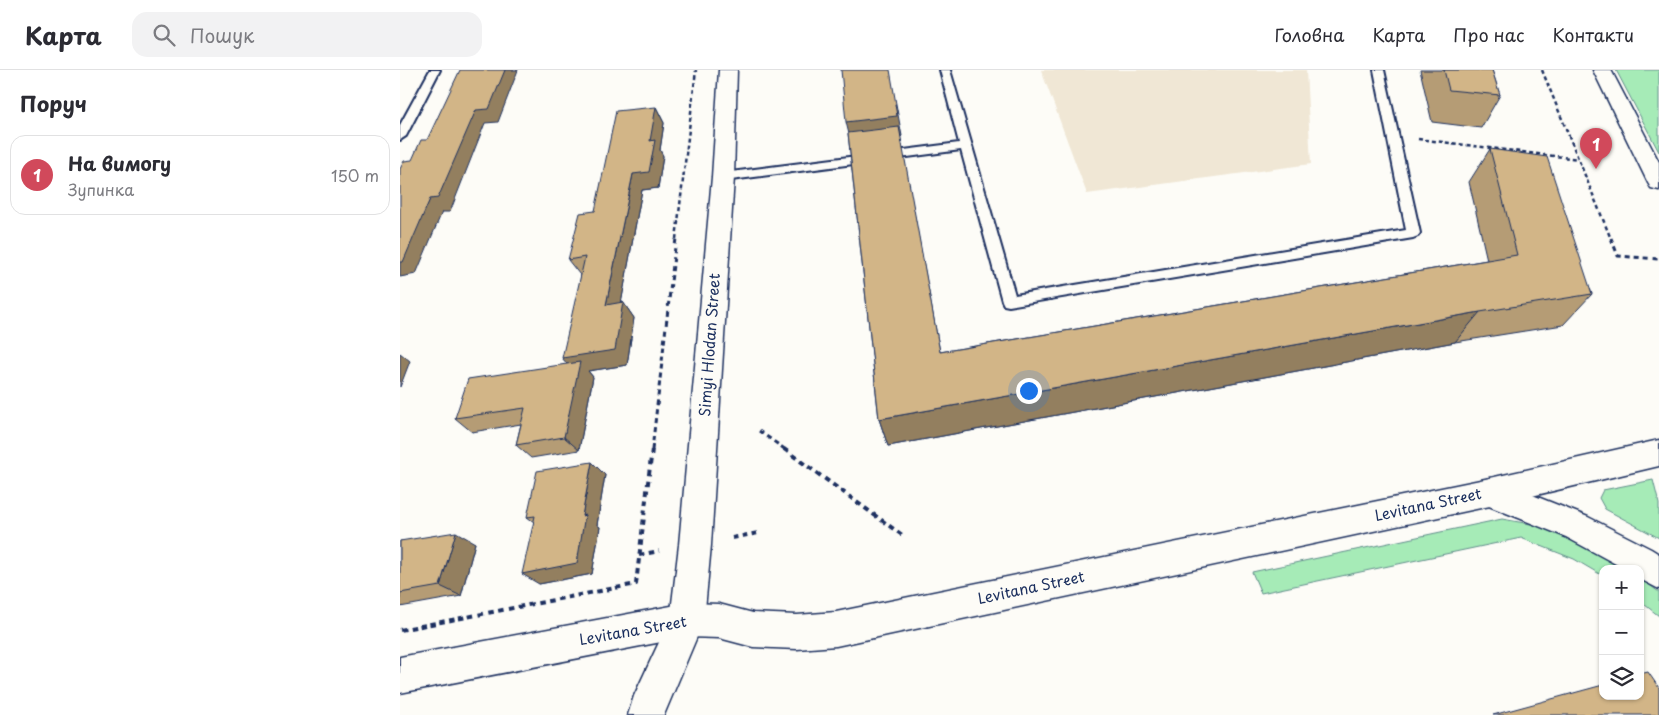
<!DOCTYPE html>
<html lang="uk">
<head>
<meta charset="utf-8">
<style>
	:root { --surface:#fff; --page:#f2f2f3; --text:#2b2b33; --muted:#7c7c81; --line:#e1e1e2; --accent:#d1495b }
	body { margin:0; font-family:"Playpen Sans",sans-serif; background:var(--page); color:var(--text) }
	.controls { position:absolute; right:15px; bottom:15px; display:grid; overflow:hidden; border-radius:10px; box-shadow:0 1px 4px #0004 }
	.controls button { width:45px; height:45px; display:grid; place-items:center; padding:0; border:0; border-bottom:1px solid var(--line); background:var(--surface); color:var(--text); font:25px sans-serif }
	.you { position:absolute; left:628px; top:320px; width:18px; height:18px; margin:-12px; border:4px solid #fff; border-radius:50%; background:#1a73e8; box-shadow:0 0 0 8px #1a73e833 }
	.badge { display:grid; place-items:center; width:32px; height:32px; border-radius:50%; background:var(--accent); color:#fff; font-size:16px; font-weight:700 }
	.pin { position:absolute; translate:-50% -41px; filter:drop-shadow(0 1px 2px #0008) }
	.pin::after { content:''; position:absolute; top:26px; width:18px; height:15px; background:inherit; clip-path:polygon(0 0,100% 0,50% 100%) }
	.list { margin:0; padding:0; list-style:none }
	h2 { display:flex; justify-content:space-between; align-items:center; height:65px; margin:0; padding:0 20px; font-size:21px }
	h2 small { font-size:16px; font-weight:400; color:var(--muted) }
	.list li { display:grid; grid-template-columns:32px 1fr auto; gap:15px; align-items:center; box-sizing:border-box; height:80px; margin:0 10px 10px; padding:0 10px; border:1px solid var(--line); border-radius:15px }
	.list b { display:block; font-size:19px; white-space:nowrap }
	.list p { margin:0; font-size:16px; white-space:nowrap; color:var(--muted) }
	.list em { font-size:16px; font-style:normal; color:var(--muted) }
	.icon { flex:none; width:28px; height:28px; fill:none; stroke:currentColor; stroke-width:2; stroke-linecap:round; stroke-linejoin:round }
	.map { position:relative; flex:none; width:1259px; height:645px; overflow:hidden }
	header { display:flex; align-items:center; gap:30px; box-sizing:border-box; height:70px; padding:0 25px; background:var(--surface); border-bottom:1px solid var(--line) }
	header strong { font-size:24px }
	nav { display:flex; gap:28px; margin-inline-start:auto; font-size:18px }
	.search { width:350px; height:45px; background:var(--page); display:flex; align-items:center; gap:12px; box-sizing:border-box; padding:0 18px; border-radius:15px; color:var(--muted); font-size:19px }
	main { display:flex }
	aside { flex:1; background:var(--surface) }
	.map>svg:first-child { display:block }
</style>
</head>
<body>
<header>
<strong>Карта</strong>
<div class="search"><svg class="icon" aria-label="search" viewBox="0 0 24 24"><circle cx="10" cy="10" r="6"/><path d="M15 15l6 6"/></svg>Пошук</div>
<nav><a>Головна</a><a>Карта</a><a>Про нас</a><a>Контакти</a></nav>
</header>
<main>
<aside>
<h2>Поруч<small></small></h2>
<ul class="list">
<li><span class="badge">1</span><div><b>На вимогу</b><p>Зупинка</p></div><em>150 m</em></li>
</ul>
</aside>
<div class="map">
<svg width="1259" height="645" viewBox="0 0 1259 645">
	<rect width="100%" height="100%" fill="#fdfcf7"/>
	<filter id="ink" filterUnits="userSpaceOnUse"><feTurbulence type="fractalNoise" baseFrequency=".02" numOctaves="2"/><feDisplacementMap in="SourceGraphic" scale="10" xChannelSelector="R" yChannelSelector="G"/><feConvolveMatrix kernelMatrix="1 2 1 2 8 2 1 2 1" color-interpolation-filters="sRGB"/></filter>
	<g filter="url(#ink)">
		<path fill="#f0e7d5" d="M 641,0 L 906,0 L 911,94 L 687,124 Z"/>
		<path fill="#a6ebb7" stroke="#608d8a" d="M 1216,0 L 1259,0 L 1259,82 Z
			M 1253,410 L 1259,434 L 1259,468 L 1205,439 L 1199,428 L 1203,420 Z
			M 1102,449 L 1136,455 L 1180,474 L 1224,499 L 1203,499 L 1203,506 L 1174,489 L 1121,468 L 861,523 L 852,502 Z
			M 1240,508 L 1259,522 L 1259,546 L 1240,531 Z"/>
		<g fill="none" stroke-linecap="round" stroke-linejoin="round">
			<defs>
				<path id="service" d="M 30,0 L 40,0 L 6,66 L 0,70 L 0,55 Z
					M 540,0 L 550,0 L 615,225 L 1006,160 L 974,0 L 984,0 L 1020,163 L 1018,166 L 1013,168 L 609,236 L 604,235 L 602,231 L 561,80 L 323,111 L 317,107 L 323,103 L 559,73 Z"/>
				<path id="minor" d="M 287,533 L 299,538 L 304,550 L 264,645 L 228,645 L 234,626 L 275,538 Z"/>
				<path id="tertiary" d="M 319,0 L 337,0 L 334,107 L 311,475 L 304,550 L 299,562 L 287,567 L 275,562 L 270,550 L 279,475 L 312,107 Z"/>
				<path id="secondary" d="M 1259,370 L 1259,396 L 1090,436 L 436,576 L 397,579 L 353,577 L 319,568 L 287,567 L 0,623 L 0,587 L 287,533 L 319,534 L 353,543 L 397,545 L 436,542 L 1090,408 Z"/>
				<path id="primary" d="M 1193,0 L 1211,0 L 1259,92 L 1259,120 L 1251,118 L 1248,113 Z
					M 1090,408 L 1188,447 L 1251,479 L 1259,484 L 1259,519 L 1240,509 L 1240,499 L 1225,499 L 1166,467 L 1079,432 L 1075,422 L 1079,412 Z"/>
			</defs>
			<use href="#service" stroke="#1b2f5e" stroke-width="4"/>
			<use href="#minor" stroke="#1b2f5e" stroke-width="3"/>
			<use href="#tertiary" stroke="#1b2f5e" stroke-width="3"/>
			<use href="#secondary" stroke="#1b2f5e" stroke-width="3"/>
			<use href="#primary" stroke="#1b2f5e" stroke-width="3"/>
			<path stroke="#1b2f5e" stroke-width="2.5" stroke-dasharray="4 3" stroke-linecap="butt" d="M 1142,0 L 1211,169
				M 1018,69 L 1178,89
				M 276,169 L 296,0"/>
			<path stroke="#1b2f5e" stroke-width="3" stroke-dasharray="5 4" stroke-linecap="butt" d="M 1211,168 L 1218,186 L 1259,189
				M 359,361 L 386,380
				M 252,380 L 276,168"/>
			<path stroke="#1b2f5e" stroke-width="4" stroke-dasharray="5.5 4.5" stroke-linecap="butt" d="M 384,379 L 502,465
				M 332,468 L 358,463
				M 239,485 L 259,481
				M 0,560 L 236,514 L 252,379"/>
			<use href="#service" fill="#fdfcf7" fill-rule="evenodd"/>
			<use href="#minor" fill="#fdfcf7" fill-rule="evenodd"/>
			<use href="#tertiary" fill="#fdfcf7" fill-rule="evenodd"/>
			<use href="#secondary" fill="#fdfcf7" fill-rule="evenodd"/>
			<use href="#primary" fill="#fdfcf7" fill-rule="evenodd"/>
		</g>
		<path fill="#b59c74" stroke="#1b2f5e" d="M 1020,0 L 1092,0 L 1100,25 L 1081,58 L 1032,52 Z
			M 256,37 L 264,53 L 260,80 L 263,86 L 258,118 L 242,120 L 221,233 L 223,232 L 234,248 L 227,295 L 188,301 L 193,307 L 179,380 L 131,388 L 116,375 L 121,354 L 72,362 L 55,348 L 167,294 L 181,205 L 180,205 L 168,190 L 195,141 Z
			M 448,63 L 502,66 L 500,67 L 540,282 L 1087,190 L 1069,112 L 1090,79 L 1192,224 L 1163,255 L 1055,272 L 488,376 L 479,349 Z
			M 205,405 L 197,455 L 200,457 L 192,504 L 139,514 L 134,452 L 127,447 Z
			M 0,471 L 75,473 L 61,526 L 0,537 Z"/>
		<path fill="#937f5e" stroke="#1b2f5e" d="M 105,0 L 118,0 L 98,52 L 85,53 L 50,142 L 42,142 L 16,204 L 0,207 L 0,192 L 30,129 L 76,40 Z
			M 496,34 L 502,66 L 454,84 L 446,52 Z
			M 256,37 L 264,53 L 260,80 L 263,86 L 258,118 L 242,120 L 218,250 L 206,235 L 233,104 Z
			M 223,232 L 234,248 L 227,295 L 188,301 L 193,307 L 179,380 L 164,367 L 175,303 L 162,288 Z
			M 1080,242 L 1055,272 L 488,376 L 479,349 Z
			M 0,283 L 10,291 L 0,317 Z
			M 192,392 L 205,405 L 197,455 L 200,457 L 192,504 L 139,514 L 122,504 L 182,446 Z
			M 56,462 L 75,473 L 61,526 L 40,516 Z"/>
		<path fill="#d2b587" stroke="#1b2f5e" d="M 60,0 L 105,0 L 89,39 L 76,40 L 38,128 L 30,129 L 3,192 L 0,192 L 0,99 L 4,91 L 12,90 L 21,70 L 27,70 Z
			M 441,0 L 490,0 L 496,34 L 495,34 L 497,46 L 446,52 Z
			M 1044,0 L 1092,0 L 1100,25 L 1049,20 Z
			M 256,37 L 250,71 L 255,70 L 249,102 L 233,104 L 206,235 L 223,232 L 215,280 L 162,288 L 185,187 L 168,190 L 180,143 L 195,141 L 216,41 Z
			M 499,57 L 540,282 L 1117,185 L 1090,79 L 1147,87 L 1192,224 L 1080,242 L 479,349 L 448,63 Z
			M 180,292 L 164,367 L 116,375 L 125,338 L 55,348 L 68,309 Z
			M 192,392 L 182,446 L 185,445 L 177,493 L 122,504 L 135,446 L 127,447 L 137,401 Z
			M 56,462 L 40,516 L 0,523 L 0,471 Z
			M 1248,602 L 1259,618 L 1259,645 L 1093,645 L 1203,615 L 1203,626 L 1240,626 L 1240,604 Z"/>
	</g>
	<g text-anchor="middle" stroke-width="4" stroke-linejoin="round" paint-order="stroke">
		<g font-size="15" fill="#1b2f5e" stroke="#fdfcf7">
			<text transform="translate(310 275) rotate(-86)" y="5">Simyi Hlodan Street</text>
			<text transform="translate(1028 435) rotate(-12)" y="5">Levitana Street</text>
			<text transform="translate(631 518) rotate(-12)" y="5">Levitana Street</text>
			<text transform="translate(233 561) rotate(-10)" y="5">Levitana Street</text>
		</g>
	</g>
</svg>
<div class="controls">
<button>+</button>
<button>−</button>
<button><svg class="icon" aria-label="layers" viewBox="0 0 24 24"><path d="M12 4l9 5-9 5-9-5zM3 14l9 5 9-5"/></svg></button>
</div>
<div class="you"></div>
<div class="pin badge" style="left:1196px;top:99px">1</div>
</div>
</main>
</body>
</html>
